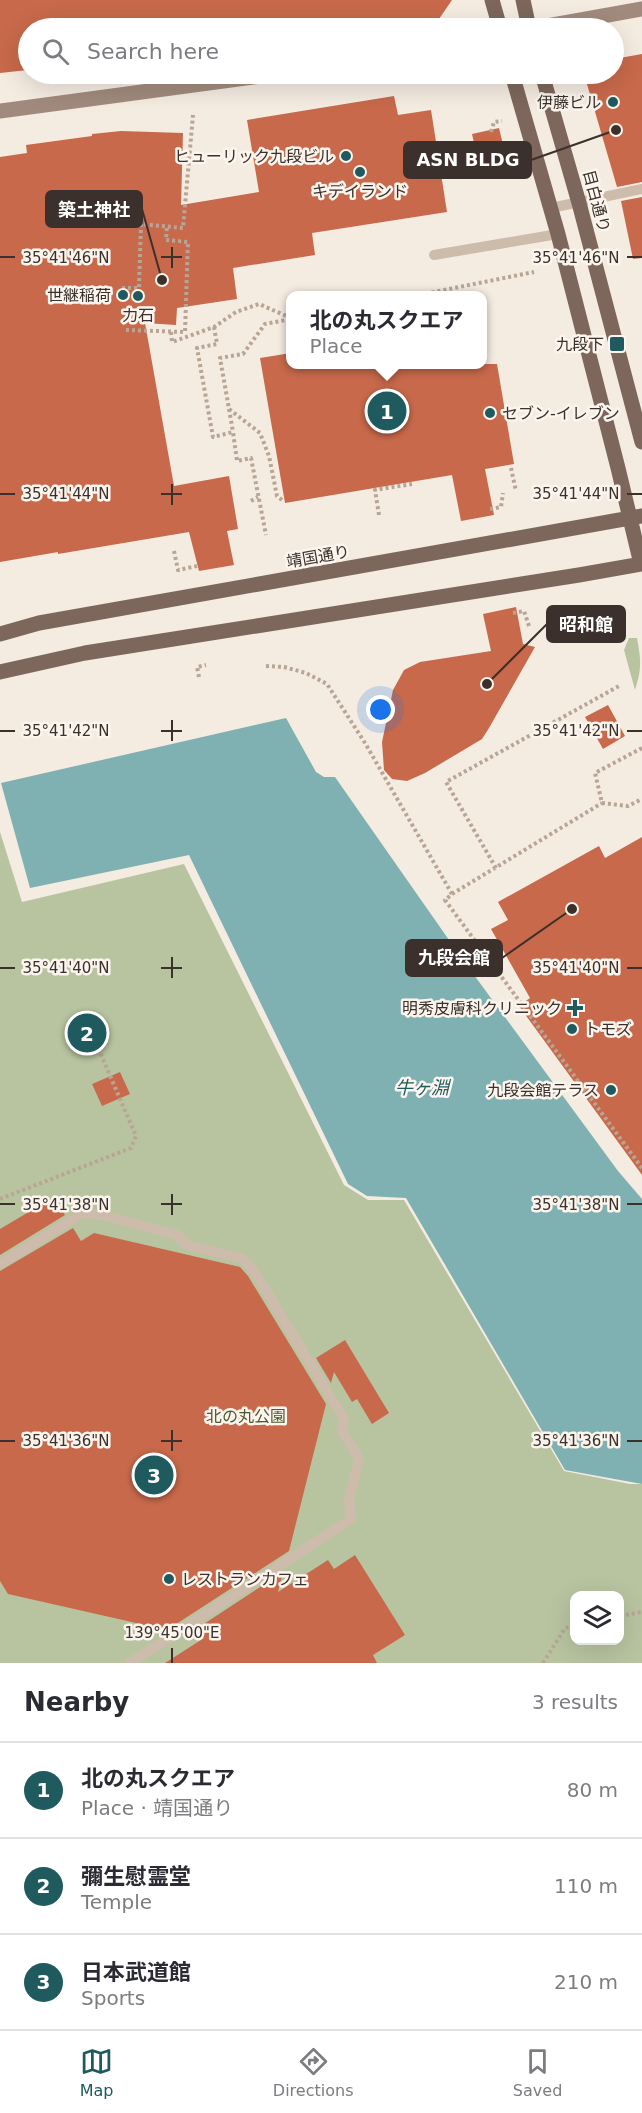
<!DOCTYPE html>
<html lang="en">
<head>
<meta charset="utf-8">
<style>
	:root { --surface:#fff; --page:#f2f2f3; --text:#2b2b33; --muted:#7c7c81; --line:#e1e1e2; --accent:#1f5a5e }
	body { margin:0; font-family:"DejaVu Sans","Noto Sans JP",sans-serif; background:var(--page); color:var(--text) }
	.controls { position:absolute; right:18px; bottom:18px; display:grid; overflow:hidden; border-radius:12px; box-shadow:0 6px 24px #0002 }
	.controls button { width:54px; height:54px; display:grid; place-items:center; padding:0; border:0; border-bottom:2px solid var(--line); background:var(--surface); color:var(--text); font:30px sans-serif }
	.you { position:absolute; left:381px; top:710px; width:21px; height:21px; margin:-15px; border:4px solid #fff; border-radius:50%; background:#1a73e8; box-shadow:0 0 0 9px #1a73e833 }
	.badge { display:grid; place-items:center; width:39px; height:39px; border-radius:50%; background:var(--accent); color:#fff; font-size:20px; font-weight:700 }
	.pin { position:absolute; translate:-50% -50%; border:3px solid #fff; box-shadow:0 2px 6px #0006 }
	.popup { position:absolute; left:286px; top:291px; width:201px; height:78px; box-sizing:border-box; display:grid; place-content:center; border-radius:12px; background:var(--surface); filter:drop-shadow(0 2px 4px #0005); font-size:20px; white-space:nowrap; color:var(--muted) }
	.popup b { font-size:22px; color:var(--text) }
	.popup::after { content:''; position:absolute; left:50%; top:100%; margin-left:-12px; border:12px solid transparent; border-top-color:var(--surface) }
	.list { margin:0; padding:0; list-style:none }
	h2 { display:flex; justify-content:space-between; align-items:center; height:78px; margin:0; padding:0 24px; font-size:26px }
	h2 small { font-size:20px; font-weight:400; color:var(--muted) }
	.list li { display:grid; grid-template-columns:39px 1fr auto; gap:18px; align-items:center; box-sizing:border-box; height:96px; padding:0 24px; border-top:2px solid var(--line) }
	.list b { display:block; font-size:22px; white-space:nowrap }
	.list p { margin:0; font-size:20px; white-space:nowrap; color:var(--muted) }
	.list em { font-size:20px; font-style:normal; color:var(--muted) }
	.icon { flex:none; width:33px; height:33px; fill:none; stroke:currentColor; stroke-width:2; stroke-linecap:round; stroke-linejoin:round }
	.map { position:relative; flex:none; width:642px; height:1663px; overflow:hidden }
	.search { position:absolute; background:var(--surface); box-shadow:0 6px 24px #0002; left:18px; right:18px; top:18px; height:66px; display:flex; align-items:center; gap:15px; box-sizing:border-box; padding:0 21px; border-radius:33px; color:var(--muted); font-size:22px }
	.sheet { height:366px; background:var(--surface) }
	nav { display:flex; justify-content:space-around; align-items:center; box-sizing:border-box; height:84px; border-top:2px solid var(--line); background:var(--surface); font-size:16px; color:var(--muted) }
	nav a { display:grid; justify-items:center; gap:3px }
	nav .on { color:var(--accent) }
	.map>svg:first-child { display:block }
</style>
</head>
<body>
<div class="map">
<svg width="642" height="1663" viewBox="0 0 642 1663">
	<rect width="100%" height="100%" fill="#f4ebe1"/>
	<path fill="#b8c4a0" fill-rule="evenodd" d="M 629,638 L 637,638 C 641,660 642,668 635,690 L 624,650 Z
		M 0,832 L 22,902 L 184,864 L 344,1185 L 368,1200 L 404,1200 L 564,1471 L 630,1484 L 642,1484 L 642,1663 L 0,1663 ZM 574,1596 L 620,1596 L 620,1640 L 574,1640 Z"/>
	<path fill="#7fb0b2" d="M 286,718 L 316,772 L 324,777 L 335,777 L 463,960 L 618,1171 L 642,1199 L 642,1484 L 565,1470 L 406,1198 L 367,1196 L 348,1184 L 189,855 L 30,888 L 1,783 Z"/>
	<path fill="#c8694b" d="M 0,0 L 452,0 L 439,19 L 373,28 L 28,28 L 28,70 L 0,73 Z
		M 642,54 L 642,182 L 617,187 L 584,74 L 614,74 L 614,59 Z
		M 394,96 L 398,115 L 431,110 L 447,212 L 312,233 L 315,255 L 233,268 L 237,299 L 177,308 L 176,325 L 145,323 L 174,486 L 229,476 L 238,529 L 227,531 L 234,565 L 199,571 L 189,532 L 58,554 L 58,552 L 0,562 L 0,157 L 27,153 L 26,145 L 92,136 L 92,134 L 121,131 L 183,133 L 181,205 L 259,192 L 247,120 Z
		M 499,128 L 505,153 L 478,160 L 472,134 Z
		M 642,197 L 642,258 L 633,259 L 621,201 Z
		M 291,353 L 291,364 L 497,364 L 514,464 L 485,469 L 494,515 L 461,521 L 452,475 L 285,503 L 260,358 Z
		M 516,607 L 523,644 L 535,647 L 489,728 L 482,739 L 425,773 L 407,781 L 392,779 L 384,770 L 382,742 L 393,690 L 404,670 L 420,662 L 491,651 L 483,614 Z
		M 608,705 L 625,736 L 603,749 L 585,717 Z
		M 642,837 L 642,1175 L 519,1006 L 530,998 L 491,929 L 508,920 L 498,902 L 599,846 L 605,858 Z
		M 120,1072 L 130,1094 L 102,1106 L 92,1084 Z
		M 54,1197 L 65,1215 L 0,1255 L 0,1229 Z
		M 73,1228 L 81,1241 L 94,1233 L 240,1267 L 248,1276 L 326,1404 L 289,1551 L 167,1630 L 8,1594 L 0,1581 L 0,1271 Z
		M 345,1340 L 389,1413 L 372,1424 L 357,1399 L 352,1402 L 334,1372 L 331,1383 L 316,1358 Z
		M 355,1555 L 405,1635 L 373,1655 L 377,1663 L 165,1663 L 204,1638 L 187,1635 L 283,1572 L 278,1592 L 328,1560 L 334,1569 Z"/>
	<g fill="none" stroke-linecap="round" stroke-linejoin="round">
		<path stroke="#b9a596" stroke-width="4" stroke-dasharray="3 3" stroke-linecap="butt" d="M 491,132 L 494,122 L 502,121
			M 122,288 L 139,288 L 141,224 L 183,228 L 193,115
			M 414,296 L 534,272
			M 214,327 L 217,344 L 197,348 L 213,437 L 233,432 L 237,461 L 251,458 L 266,535
			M 126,330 L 185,332 L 188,242 L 166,240 L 167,226
			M 171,332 L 172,342 L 214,327 L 236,312 L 259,304 L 291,318
			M 229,409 L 233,432
			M 511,468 L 516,491
			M 282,500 L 277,496 L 269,456 L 260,433 L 229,409 L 220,358 L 243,354 L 265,324 L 291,319
			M 251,501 L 258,497
			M 490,509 L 501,507 L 503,493
			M 379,515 L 375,490 L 412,484
			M 174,551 L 178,570 L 197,566
			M 513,613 L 524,611 L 529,626
			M 266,666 L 284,667 L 306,673 L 327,684 L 365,743 L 452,894 L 445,900 L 642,1168
			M 199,677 L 197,667 L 206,665
			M 642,748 L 595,773 L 602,803 L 628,806 L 642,799
			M 496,868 L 446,782 L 619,686
			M 452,894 L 602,803
			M 0,1199 L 131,1148 L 136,1136 L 99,1050
			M 620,1616 L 642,1612
			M 543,1663 L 565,1628 L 574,1626"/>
		<path stroke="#cdbbac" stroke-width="10" d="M 551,208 L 642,189
			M 434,255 L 558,234
			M 0,1264 L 83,1213 L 102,1215 L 177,1235 L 187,1245 L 243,1259 L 254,1271 L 344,1419 L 342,1431 L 359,1459 L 349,1499 L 351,1519 L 130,1663"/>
		<path stroke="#a18a7d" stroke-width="15" d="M 536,28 L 642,9
			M 0,111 L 276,74"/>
		<path stroke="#7d675c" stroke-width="15" d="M 492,0 L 500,28
			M 523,0 L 529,28
			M 512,74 L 558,234 L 618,468 L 641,564
			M 542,74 L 579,203 L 642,442
			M 0,634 L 39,623 L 642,516
			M 0,672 L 85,653 L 579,575 L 642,564"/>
	</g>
	<path fill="none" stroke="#3b302b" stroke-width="2" d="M 172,247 L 172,268M 0,257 L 15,257M 161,257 L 182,257M 627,257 L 642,257M 172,484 L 172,505M 0,494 L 15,494M 161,494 L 182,494M 627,494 L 642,494M 172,720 L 172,741M 0,731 L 15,731M 161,731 L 182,731M 627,731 L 642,731M 172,957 L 172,978M 0,968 L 15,968M 161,968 L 182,968M 627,968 L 642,968M 172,1194 L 172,1215M 0,1204 L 15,1204M 161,1204 L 182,1204M 627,1204 L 642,1204M 172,1430 L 172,1451M 0,1441 L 15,1441M 161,1441 L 182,1441M 627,1441 L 642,1441M 172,1648 L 172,1663"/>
	<g fill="#1f5a5e" stroke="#fbf5ee" stroke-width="2">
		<circle cx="613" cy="102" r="6"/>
		<circle cx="346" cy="156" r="6"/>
		<circle cx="360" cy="172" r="6"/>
		<circle cx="123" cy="295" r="6"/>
		<circle cx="138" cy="296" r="6"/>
		<rect x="609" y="336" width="16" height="16" rx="3"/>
		<circle cx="490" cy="413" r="6"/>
		<path d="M572 999h6v6h6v6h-6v6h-6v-6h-6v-6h6z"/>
		<circle cx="572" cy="1029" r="6"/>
		<circle cx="611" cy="1090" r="6"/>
		<circle cx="169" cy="1579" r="6"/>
	</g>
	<g text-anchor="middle" stroke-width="5" stroke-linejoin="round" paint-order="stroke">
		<g font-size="16" fill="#3b302b" stroke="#fbf5ee" text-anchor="end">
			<text x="601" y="108">伊藤ビル</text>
			<text x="334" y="162">ヒューリック九段ビル</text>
			<text x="360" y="197" text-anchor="middle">キデイランド</text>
			<text x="111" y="301">世継稲荷</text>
			<text x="138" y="321" text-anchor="middle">力石</text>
			<text x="604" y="350">九段下</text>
			<text x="502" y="419" text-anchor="start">セブン-イレブン</text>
			<text x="562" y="1014">明秀皮膚科クリニック</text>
			<text x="584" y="1035" text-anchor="start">トモズ</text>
			<text x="599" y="1096">九段会館テラス</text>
			<text x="181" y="1585" text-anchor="start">レストランカフェ</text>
		</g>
		<g font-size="16" fill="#3b302b" stroke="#fbf5ee">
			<text transform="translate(597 201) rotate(75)" y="6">目白通り</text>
			<text transform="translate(318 556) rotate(-10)" y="6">靖国通り</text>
		</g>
		<g font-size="16" fill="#4a5a2e" stroke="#fbf5ee">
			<text x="246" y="1422">北の丸公園</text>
		</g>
		<g font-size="18" font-style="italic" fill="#1f5a5e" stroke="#fbf5ee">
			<text x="422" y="1094">牛ヶ淵</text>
		</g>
	</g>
	<g font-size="15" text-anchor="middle" fill="#3b302b" stroke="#fbf5ee" stroke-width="5" stroke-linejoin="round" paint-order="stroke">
		<text x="66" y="263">35°41'46"N</text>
		<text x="576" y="263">35°41'46"N</text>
		<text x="66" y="499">35°41'44"N</text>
		<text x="576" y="499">35°41'44"N</text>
		<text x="66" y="736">35°41'42"N</text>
		<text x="576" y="736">35°41'42"N</text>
		<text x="66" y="973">35°41'40"N</text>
		<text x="576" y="973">35°41'40"N</text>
		<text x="66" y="1210">35°41'38"N</text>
		<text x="576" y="1210">35°41'38"N</text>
		<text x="66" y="1446">35°41'36"N</text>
		<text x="576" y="1446">35°41'36"N</text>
		<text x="172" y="1638">139°45'00"E</text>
	</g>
	<path fill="none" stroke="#3b302b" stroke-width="2" d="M616 130L531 160M162 280L142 209M487 684L547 624M572 909L502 958"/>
	<g fill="#3b302b" stroke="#fbf5ee" stroke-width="2">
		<circle cx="616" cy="130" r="6"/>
		<circle cx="162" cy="280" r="6"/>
		<circle cx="487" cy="684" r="6"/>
		<circle cx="572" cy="909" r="6"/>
	</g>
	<g fill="#3b302b" stroke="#3b302b" stroke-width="2">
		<rect x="404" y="142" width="127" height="36" rx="6"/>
		<rect x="46" y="191" width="96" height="36" rx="6"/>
		<rect x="547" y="606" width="78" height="36" rx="6"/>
		<rect x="406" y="940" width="96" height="36" rx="6"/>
	</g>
	<g font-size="18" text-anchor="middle" font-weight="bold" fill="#fff">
		<text x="468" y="166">ASN BLDG</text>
		<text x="94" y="216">築土神社</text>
		<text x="586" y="631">昭和館</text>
		<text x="454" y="964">九段会館</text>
	</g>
</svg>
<div class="controls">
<button><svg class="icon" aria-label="layers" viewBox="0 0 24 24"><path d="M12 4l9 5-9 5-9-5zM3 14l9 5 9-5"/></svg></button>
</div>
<div class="you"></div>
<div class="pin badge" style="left:387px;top:411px">1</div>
<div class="popup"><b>北の丸スクエア</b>Place</div>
<div class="pin badge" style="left:87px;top:1033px">2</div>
<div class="pin badge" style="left:154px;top:1475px">3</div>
<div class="search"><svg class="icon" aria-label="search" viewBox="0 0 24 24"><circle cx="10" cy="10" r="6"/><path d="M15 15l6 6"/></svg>Search here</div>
</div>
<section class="sheet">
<h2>Nearby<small>3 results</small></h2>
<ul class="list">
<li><span class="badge">1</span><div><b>北の丸スクエア</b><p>Place · 靖国通り</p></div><em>80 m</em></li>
<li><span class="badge">2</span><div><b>彌生慰霊堂</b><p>Temple</p></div><em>110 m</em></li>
<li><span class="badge">3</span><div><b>日本武道館</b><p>Sports</p></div><em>210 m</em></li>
</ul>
</section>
<nav>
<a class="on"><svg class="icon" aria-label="map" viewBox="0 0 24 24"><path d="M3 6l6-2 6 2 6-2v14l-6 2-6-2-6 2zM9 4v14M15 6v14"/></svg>Map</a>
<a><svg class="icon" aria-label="directions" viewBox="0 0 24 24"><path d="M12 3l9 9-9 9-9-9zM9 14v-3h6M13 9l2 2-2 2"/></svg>Directions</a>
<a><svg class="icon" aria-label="saved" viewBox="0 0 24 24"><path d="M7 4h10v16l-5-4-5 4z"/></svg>Saved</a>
</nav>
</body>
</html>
